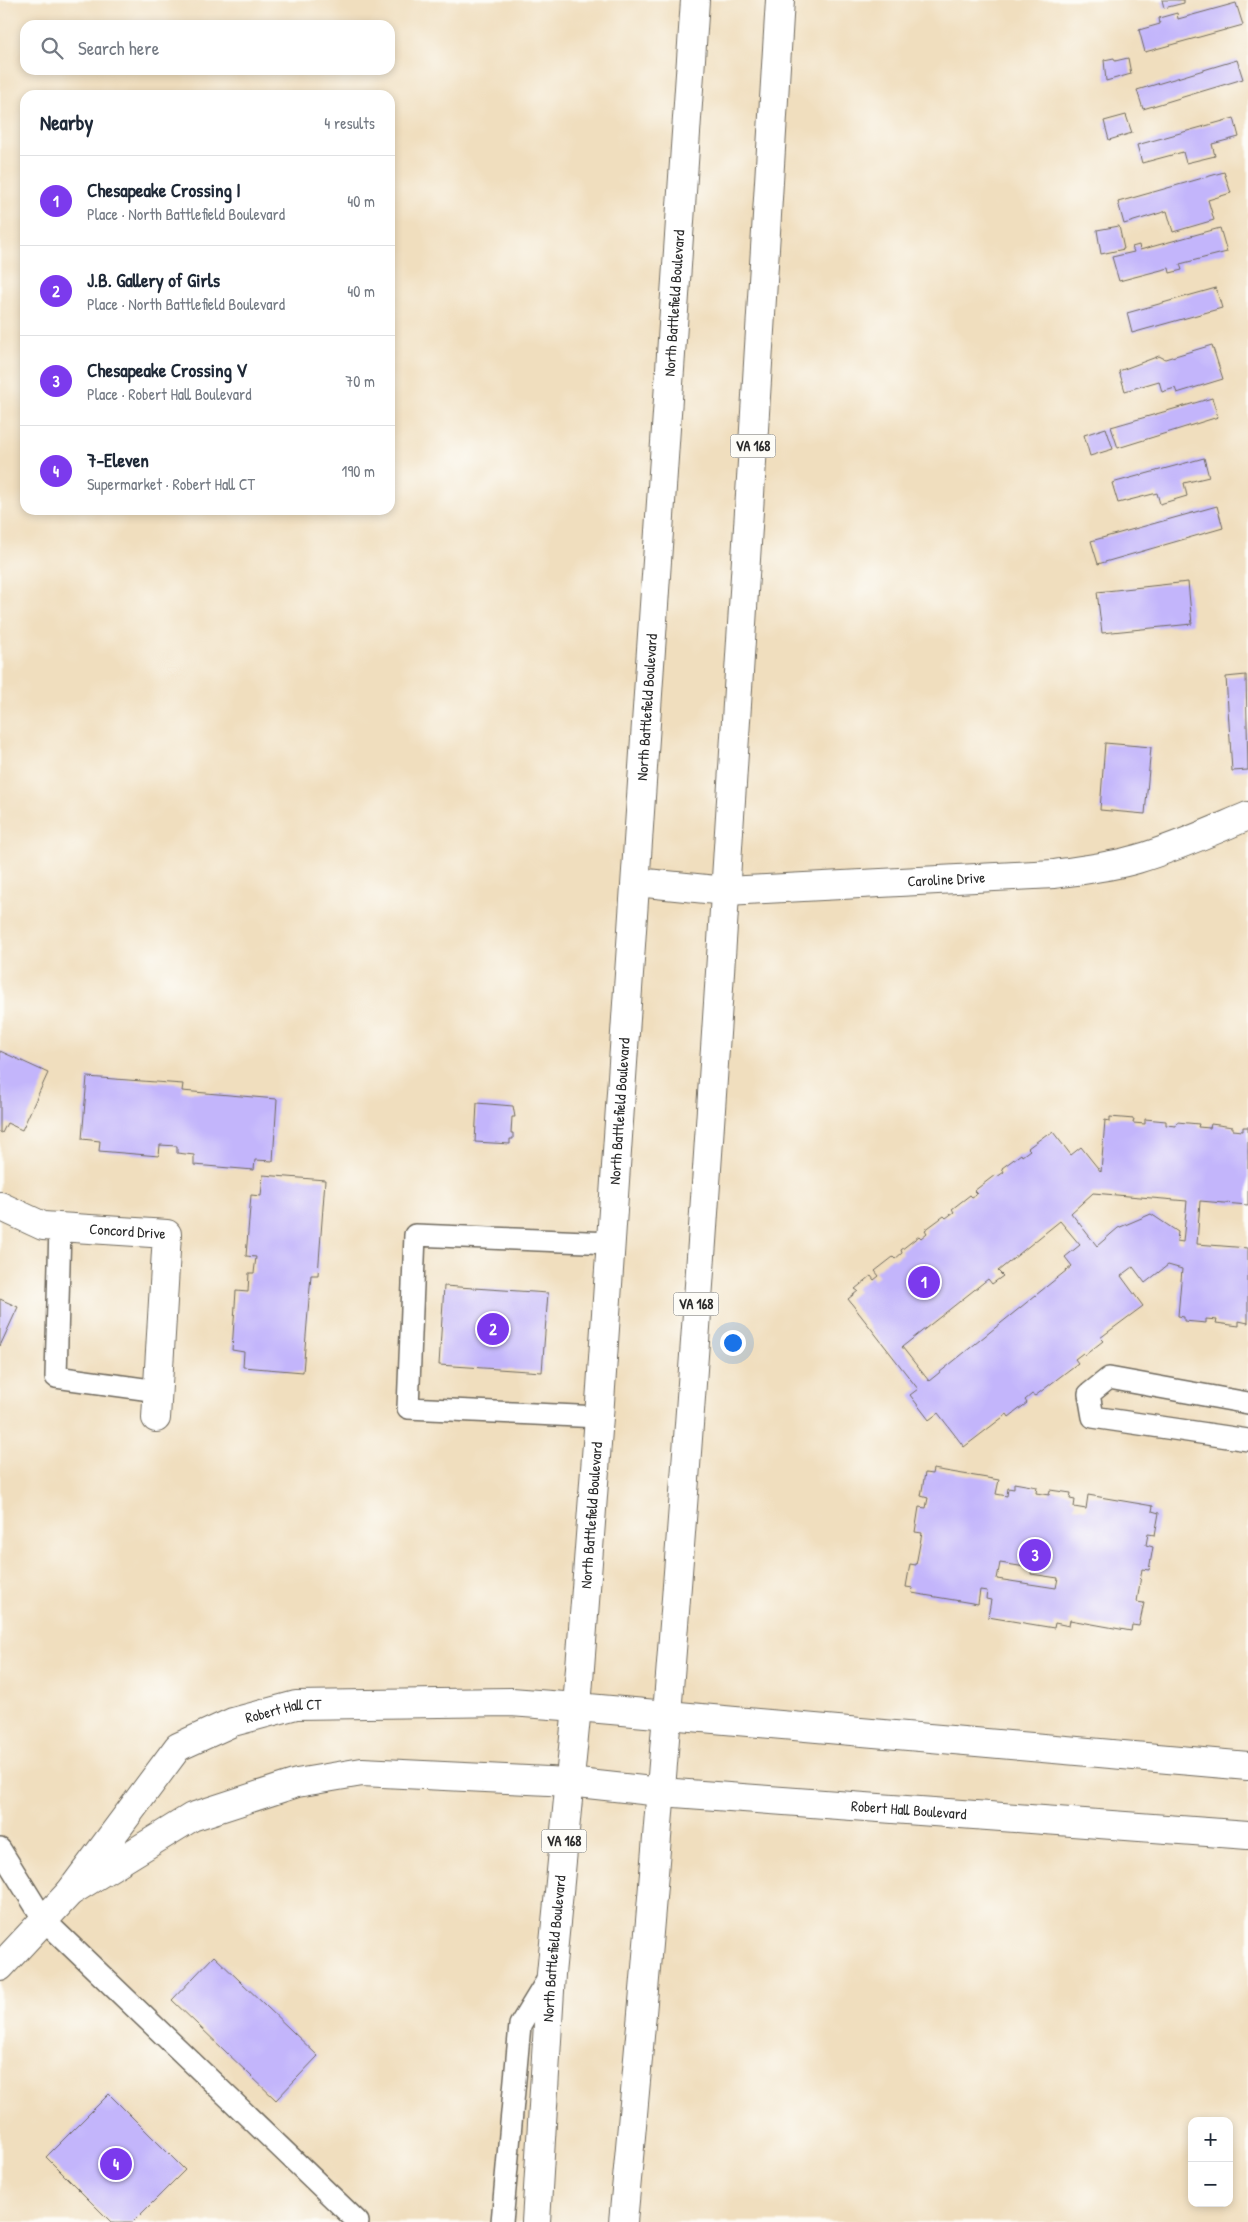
<!DOCTYPE html>
<html lang="en">
<head>
<meta charset="utf-8">
<style>
	:root { --surface:#fff; --page:#f6f6f7; --text:#1f2937; --muted:#747a83; --line:#e0e1e3; --accent:#7c3aed }
	body { margin:0; font-family:"Patrick Hand",sans-serif; background:var(--page); color:var(--text) }
	.controls { position:absolute; right:15px; bottom:15px; display:grid; overflow:hidden; border-radius:10px; box-shadow:0 2px 8px #0003 }
	.controls button { width:45px; height:45px; display:grid; place-items:center; padding:0; border:0; border-bottom:1px solid var(--line); background:var(--surface); color:var(--text); font:25px sans-serif }
	.you { position:absolute; left:732px; top:1342px; width:18px; height:18px; margin:-12px; border:4px solid #fff; border-radius:50%; background:#1a73e8; box-shadow:0 0 0 8px #1a73e833 }
	.badge { display:grid; place-items:center; width:32px; height:32px; border-radius:50%; background:var(--accent); color:#fff; font-size:16px; font-weight:700 }
	.pin { position:absolute; translate:-50% -50%; border:2px solid #fff; box-shadow:0 1px 5px #0006 }
	.list { margin:0; padding:0; list-style:none }
	h2 { display:flex; justify-content:space-between; align-items:center; height:65px; margin:0; padding:0 20px; font-size:21px }
	h2 small { font-size:16px; font-weight:400; color:var(--muted) }
	.list li { display:grid; grid-template-columns:32px 1fr auto; gap:15px; align-items:center; box-sizing:border-box; height:90px; padding:0 20px; border-top:1px solid var(--line) }
	.list b { display:block; font-size:19px; white-space:nowrap }
	.list p { margin:0; font-size:16px; white-space:nowrap; color:var(--muted) }
	.list em { font-size:16px; font-style:normal; color:var(--muted) }
	.icon { flex:none; width:28px; height:28px; fill:none; stroke:currentColor; stroke-width:2; stroke-linecap:round; stroke-linejoin:round }
	.map { position:relative; flex:none; width:1248px; height:2222px; overflow:hidden }
	.search { position:absolute; background:var(--surface); box-shadow:0 2px 8px #0003; left:20px; top:20px; width:375px; height:55px; display:flex; align-items:center; gap:12px; box-sizing:border-box; padding:0 18px; border-radius:15px; color:var(--muted); font-size:19px }
	.panel { position:absolute; background:var(--surface); box-shadow:0 2px 8px #0003; left:20px; top:90px; width:375px; height:425px; border-radius:15px }
	.map>svg:first-child { display:block }
</style>
</head>
<body>
<div class="map">
<svg width="1248" height="2222" viewBox="0 0 1248 2222">
	<rect width="100%" height="100%" fill="#fdfcf7"/>
	<filter id="ink" filterUnits="userSpaceOnUse"><feTurbulence type="fractalNoise" baseFrequency=".02" numOctaves="2"/><feDisplacementMap in="SourceGraphic" scale="10" xChannelSelector="R" yChannelSelector="G"/><feConvolveMatrix kernelMatrix="1 2 1 2 8 2 1 2 1" color-interpolation-filters="sRGB"/></filter>
	<filter id="wash" filterUnits="userSpaceOnUse"><feTurbulence type="fractalNoise" baseFrequency=".0096" numOctaves="4" result="noise"/><feDisplacementMap in="SourceGraphic" scale="20" xChannelSelector="R" yChannelSelector="G"/><feGaussianBlur stdDeviation="1.12" result="paint"/><feColorMatrix in="noise" values="0 0 0 0 0 0 0 0 0 0 0 0 0 0 0 0 0 1.4 0 .05"/><feComposite in="paint" operator="in"/></filter>
	<g filter="url(#wash)">
		<rect width="100%" height="100%" fill="#f0debe"/>
		<g id="blocks">
			<path fill="#c3b5fb" fill-rule="evenodd" d="M 1162,0 L 1184,0 L 1184,3 L 1164,8 Z
				M 1236,3 L 1243,25 L 1145,52 L 1139,30 L 1160,24 L 1159,18 L 1177,13 L 1178,19 Z
				M 1114,58 L 1115,61 L 1128,58 L 1131,74 L 1106,81 L 1104,60 Z
				M 1237,60 L 1243,79 L 1143,109 L 1137,90 Z
				M 1126,115 L 1132,133 L 1109,140 L 1104,121 Z
				M 1234,118 L 1239,137 L 1212,144 L 1215,156 L 1186,163 L 1183,152 L 1142,163 L 1137,145 Z
				M 1224,172 L 1231,193 L 1208,200 L 1214,220 L 1173,232 L 1167,211 L 1124,224 L 1118,202 Z
				M 1119,226 L 1124,249 L 1101,254 L 1097,230 Z
				M 1220,228 L 1227,252 L 1180,264 L 1182,270 L 1170,273 L 1169,268 L 1119,281 L 1112,257 L 1134,252 L 1132,247 L 1139,245 L 1140,250 Z
				M 1216,288 L 1222,308 L 1132,333 L 1127,313 Z
				M 1212,345 L 1223,379 L 1177,393 L 1175,388 L 1162,392 L 1159,381 L 1125,391 L 1119,371 L 1159,356 L 1165,359 Z
				M 1212,398 L 1218,417 L 1118,448 L 1111,427 Z
				M 1106,428 L 1113,449 L 1090,456 L 1084,435 Z
				M 1204,458 L 1209,477 L 1184,483 L 1187,496 L 1160,504 L 1157,493 L 1118,503 L 1112,483 Z
				M 1217,506 L 1223,528 L 1098,564 L 1091,541 Z
				M 1188,582 L 1192,624 L 1102,633 L 1097,592 Z
				M 1246,675 L 1248,770 L 1232,771 L 1226,677 Z
				M 1105,743 L 1151,747 L 1145,814 L 1100,810 Z
				M 0,1051 L 48,1073 L 22,1130 L 7,1123 L 2,1133 L 0,1132 Z
				M 87,1077 L 183,1084 L 182,1091 L 277,1099 L 273,1161 L 255,1160 L 254,1170 L 194,1165 L 194,1155 L 177,1153 L 177,1146 L 160,1145 L 159,1156 L 99,1151 L 100,1141 L 82,1139 Z
				M 477,1103 L 513,1106 L 515,1117 L 512,1117 L 511,1133 L 513,1133 L 513,1139 L 510,1139 L 510,1144 L 475,1142 Z
				M 1110,1117 L 1134,1119 L 1133,1123 L 1145,1124 L 1145,1119 L 1166,1121 L 1166,1125 L 1176,1126 L 1177,1122 L 1199,1124 L 1198,1127 L 1210,1128 L 1211,1124 L 1233,1127 L 1233,1130 L 1243,1131 L 1243,1127 L 1248,1127 L 1248,1205 L 1200,1201 L 1197,1244 L 1248,1248 L 1248,1323 L 1239,1321 L 1239,1326 L 1216,1323 L 1217,1320 L 1206,1319 L 1206,1323 L 1184,1321 L 1184,1317 L 1178,1316 L 1182,1269 L 1168,1265 L 1145,1283 L 1133,1267 L 1121,1276 L 1143,1306 L 1100,1338 L 1103,1341 L 1085,1355 L 1083,1353 L 1075,1359 L 1078,1363 L 1035,1396 L 1032,1394 L 1025,1400 L 1027,1403 L 1009,1417 L 1007,1414 L 964,1447 L 938,1413 L 929,1420 L 910,1395 L 918,1389 L 848,1299 L 858,1291 L 855,1289 L 871,1276 L 874,1280 L 879,1276 L 875,1271 L 893,1257 L 895,1259 L 902,1253 L 901,1250 L 919,1236 L 921,1238 L 927,1233 L 925,1230 L 944,1216 L 946,1218 L 954,1212 L 952,1209 L 970,1195 L 972,1197 L 977,1194 L 974,1191 L 995,1175 L 997,1177 L 1004,1172 L 1002,1168 L 1021,1154 L 1022,1156 L 1030,1150 L 1028,1148 L 1047,1134 L 1048,1136 L 1053,1132 L 1071,1155 L 1081,1147 L 1101,1172 L 1105,1120 L 1110,1121 ZM 1093,1193 L 1187,1201 L 1183,1242 L 1177,1241 L 1178,1232 L 1151,1214 L 1118,1228 L 1097,1246 L 1071,1213 ZM 1060,1221 L 1080,1245 L 1065,1257 L 1072,1266 L 929,1381 L 902,1347 L 988,1279 L 992,1284 L 1003,1276 L 998,1271 Z
				M 263,1175 L 325,1180 L 318,1275 L 311,1275 L 303,1372 L 243,1367 L 244,1352 L 232,1350 L 236,1291 L 248,1292 L 249,1273 L 254,1273 L 256,1257 L 246,1256 L 251,1195 L 261,1196 Z
				M 444,1286 L 548,1293 L 542,1372 L 439,1365 Z
				M 0,1299 L 18,1307 L 0,1346 Z
				M 933,1469 L 999,1480 L 996,1494 L 1007,1496 L 1008,1488 L 1014,1489 L 1014,1483 L 1037,1487 L 1036,1493 L 1049,1495 L 1050,1490 L 1071,1493 L 1070,1499 L 1075,1500 L 1074,1507 L 1086,1509 L 1088,1495 L 1153,1506 L 1152,1511 L 1159,1513 L 1155,1535 L 1148,1534 L 1146,1545 L 1153,1547 L 1149,1570 L 1142,1569 L 1137,1602 L 1144,1603 L 1139,1626 L 1132,1625 L 1131,1631 L 1070,1620 L 1069,1626 L 1055,1623 L 1054,1628 L 988,1617 L 991,1600 L 986,1599 L 987,1591 L 980,1590 L 978,1604 L 912,1593 L 913,1588 L 906,1587 L 910,1564 L 916,1565 L 922,1533 L 915,1532 L 919,1507 L 926,1508 L 928,1498 L 921,1496 L 925,1473 L 932,1474 ZM 1000,1563 L 1032,1568 L 1031,1574 L 1058,1578 L 1056,1588 L 997,1579 Z
				M 214,1956 L 318,2056 L 276,2100 L 172,2000 Z
				M 109,2094 L 185,2170 L 133,2222 L 111,2222 L 46,2157 Z"/>
		</g>
	</g>
	<g filter="url(#ink)">
		<use href="#blocks" fill-opacity="0" stroke="#706a5e" stroke-width="1"/>
		<g fill="none" stroke-linecap="round" stroke-linejoin="round">
			<defs>
				<path id="service" d="M 60,1227 L 56,1377 L 158,1391
					M 1248,1403 L 1109,1378 L 1089,1394 L 1093,1417 L 1248,1440
					M 599,1417 L 408,1408 L 415,1235 L 611,1243
					M 0,1849 L 44,1920 L 358,2222
					M 502,2222 L 520,2025 L 551,1974"/>
				<g id="minor">
					<path id="s1" d="M 636,882 L 726,891 L 1054,874 C 1082,870 1110,867 1137,859 C 1175,848 1212,831 1248,816"/>
					<path id="s2" d="M 0,1206 L 43,1226 L 167,1234 L 156,1418"/>
					<path id="s3" d="M 569,1782 L 362,1772 L 297,1783 L 192,1817 L 70,1892 L 178,1747 L 233,1722 L 296,1705 L 511,1702 L 577,1707"/>
					<path d="M 0,1967 L 70,1892"/>
				</g>
				<g id="tertiary">
					<path d="M 577,1707 L 1248,1766"/>
					<path id="s4" d="M 569,1782 L 661,1792 L 1248,1835"/>
				</g>
				<g id="primary">
					<path id="s5" d="M 536,2222 L 551,1974 L 577,1707 L 599,1417 L 695,0"/>
					<path d="M 623,2222 C 693,1483 735,741 780,0"/>
				</g>
			</defs>
			<use href="#service" stroke="#706a5e" stroke-width="24"/>
			<use href="#minor" stroke="#706a5e" stroke-width="30"/>
			<use href="#tertiary" stroke="#706a5e" stroke-width="30"/>
			<use href="#primary" stroke="#706a5e" stroke-width="30"/>
			<use href="#service" stroke="#fff" stroke-width="21"/>
			<use href="#minor" stroke="#fff" stroke-width="28"/>
			<use href="#tertiary" stroke="#fff" stroke-width="28"/>
			<use href="#primary" stroke="#fff" stroke-width="28"/>
		</g>
	</g>
	<g text-anchor="middle" stroke-width="4" stroke-linejoin="round" paint-order="stroke">
		<g fill="#fdfcf7" stroke="#6a6a68" stroke-width="1">
			<rect x="730.5" y="434.5" width="45" height="23" rx="4"/>
			<rect x="673.5" y="1292.5" width="45" height="23" rx="4"/>
			<rect x="541.5" y="1829.5" width="45" height="23" rx="4"/>
		</g>
		<g font-size="14" font-weight="bold" fill="#2b2b2b">
			<text x="753" y="451">VA 168</text>
			<text x="696" y="1309">VA 168</text>
			<text x="564" y="1846">VA 168</text>
		</g>
		<g font-size="15" fill="#2b2b2b" stroke="#fdfcf7">
			<text dy="5" stroke="none"><textPath href="#s5" startOffset="1924">North Battlefield Boulevard</textPath></text>
			<text dy="5" stroke="none"><textPath href="#s5" startOffset="1519">North Battlefield Boulevard</textPath></text>
			<text dy="5" stroke="none"><textPath href="#s1" startOffset="311">Caroline Drive</textPath></text>
			<text dy="5" stroke="none"><textPath href="#s5" startOffset="1114">North Battlefield Boulevard</textPath></text>
			<text dy="5" stroke="none"><textPath href="#s2" startOffset="132">Concord Drive</textPath></text>
			<text dy="5" stroke="none"><textPath href="#s5" startOffset="709">North Battlefield Boulevard</textPath></text>
			<text dy="5" stroke="none"><textPath href="#s3" startOffset="820">Robert Hall CT</textPath></text>
			<text dy="5" stroke="none"><textPath href="#s4" startOffset="341">Robert Hall Boulevard</textPath></text>
			<text dy="5" stroke="none"><textPath href="#s5" startOffset="274">North Battlefield Boulevard</textPath></text>
		</g>
	</g>
</svg>
<div class="controls">
<button>+</button>
<button>−</button>
</div>
<div class="you"></div>
<div class="pin badge" style="left:924px;top:1282px">1</div>
<div class="pin badge" style="left:493px;top:1329px">2</div>
<div class="pin badge" style="left:1035px;top:1555px">3</div>
<div class="pin badge" style="left:116px;top:2164px">4</div>
<div class="search"><svg class="icon" aria-label="search" viewBox="0 0 24 24"><circle cx="10" cy="10" r="6"/><path d="M15 15l6 6"/></svg>Search here</div>
<section class="panel">
<h2>Nearby<small>4 results</small></h2>
<ul class="list">
<li><span class="badge">1</span><div><b>Chesapeake Crossing I</b><p>Place · North Battlefield Boulevard</p></div><em>40 m</em></li>
<li><span class="badge">2</span><div><b>J.B. Gallery of Girls</b><p>Place · North Battlefield Boulevard</p></div><em>40 m</em></li>
<li><span class="badge">3</span><div><b>Chesapeake Crossing V</b><p>Place · Robert Hall Boulevard</p></div><em>70 m</em></li>
<li><span class="badge">4</span><div><b>7-Eleven</b><p>Supermarket · Robert Hall CT</p></div><em>190 m</em></li>
</ul>
</section>
</div>
</body>
</html>
